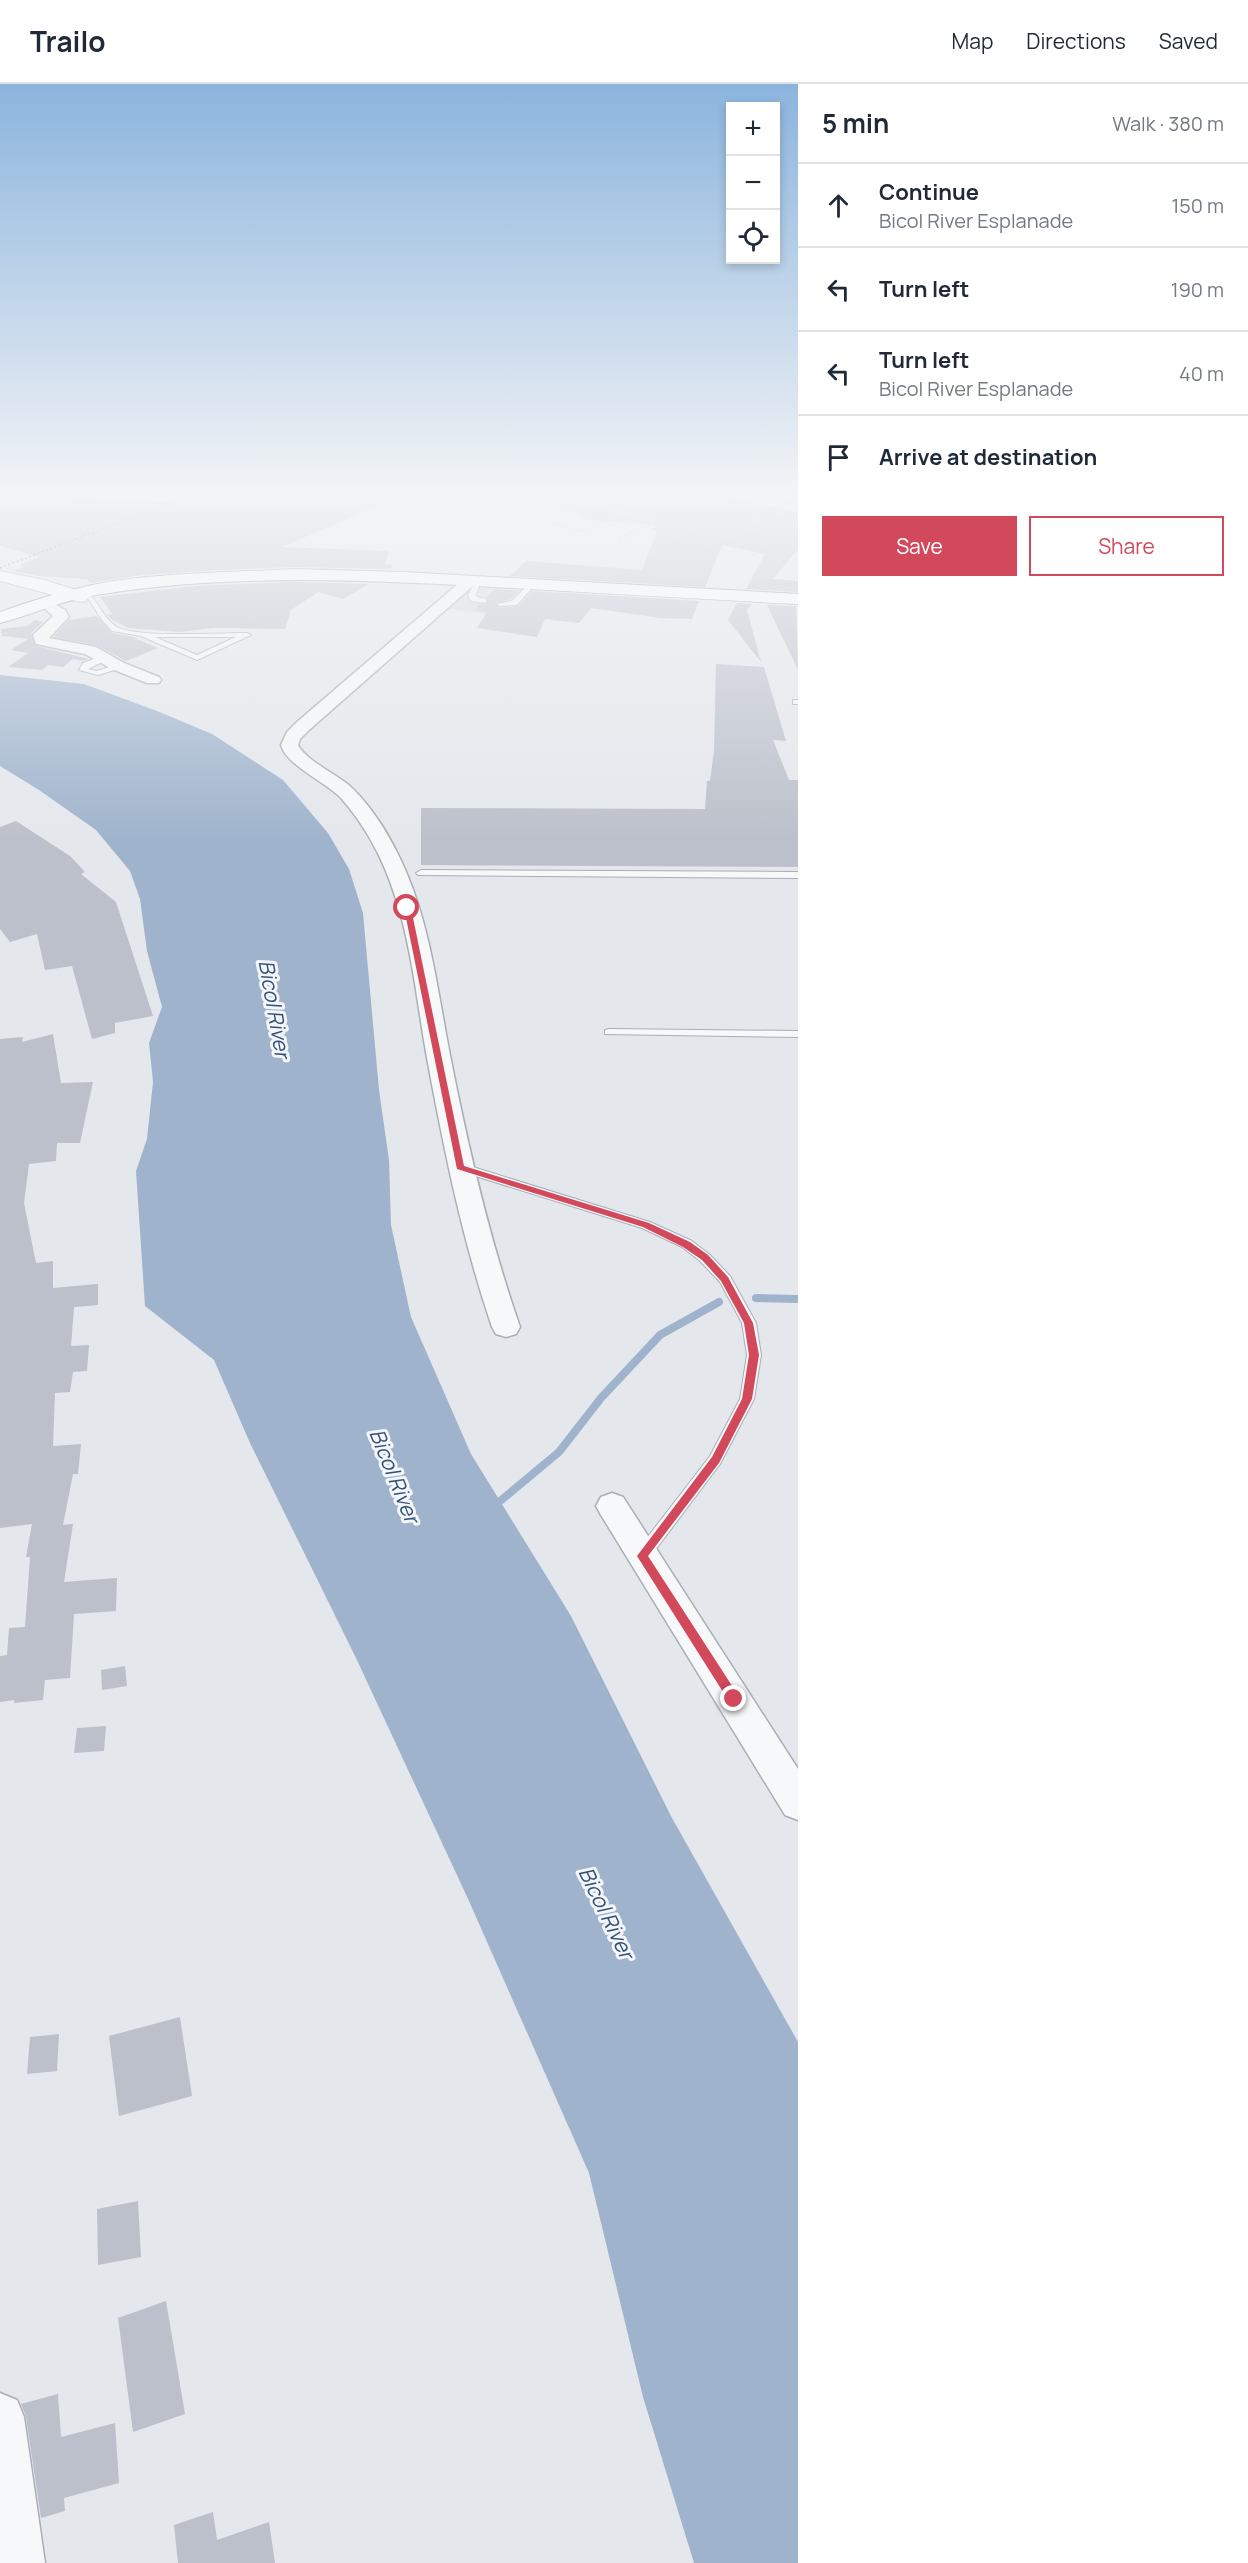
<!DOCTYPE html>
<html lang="en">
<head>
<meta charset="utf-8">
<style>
	:root { --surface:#fff; --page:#f6f6f7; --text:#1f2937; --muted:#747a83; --line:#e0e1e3; --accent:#d1495b }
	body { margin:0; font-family:Manrope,sans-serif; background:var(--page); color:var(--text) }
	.controls { position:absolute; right:18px; top:18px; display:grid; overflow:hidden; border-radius:0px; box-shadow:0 3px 9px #0003 }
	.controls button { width:54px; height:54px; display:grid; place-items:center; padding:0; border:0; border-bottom:2px solid var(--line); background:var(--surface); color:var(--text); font:30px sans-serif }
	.stop { position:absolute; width:18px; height:18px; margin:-14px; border:4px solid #d1495b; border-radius:50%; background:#fff }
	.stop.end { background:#d1495b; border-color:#fff; box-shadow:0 2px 6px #0008 }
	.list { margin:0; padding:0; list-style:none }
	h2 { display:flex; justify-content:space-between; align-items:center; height:78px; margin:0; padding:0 24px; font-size:26px }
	h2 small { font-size:20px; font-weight:400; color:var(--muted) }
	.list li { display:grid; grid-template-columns:39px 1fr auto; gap:18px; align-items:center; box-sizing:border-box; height:84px; padding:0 24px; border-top:2px solid var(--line) }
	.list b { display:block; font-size:22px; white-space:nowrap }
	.list p { margin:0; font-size:20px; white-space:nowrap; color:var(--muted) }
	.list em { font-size:20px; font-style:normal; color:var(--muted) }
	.actions { display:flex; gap:12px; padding:18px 24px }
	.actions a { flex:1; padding:14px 0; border:2px solid var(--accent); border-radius:0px; text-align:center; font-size:21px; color:var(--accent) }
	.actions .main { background:var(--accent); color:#fff }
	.icon { flex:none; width:33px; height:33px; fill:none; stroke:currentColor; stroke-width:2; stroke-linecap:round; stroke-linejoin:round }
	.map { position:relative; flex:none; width:798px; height:2479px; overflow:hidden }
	header { display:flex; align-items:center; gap:36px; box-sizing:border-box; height:84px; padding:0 30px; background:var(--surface); border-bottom:2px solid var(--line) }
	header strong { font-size:28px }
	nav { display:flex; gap:33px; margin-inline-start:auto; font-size:21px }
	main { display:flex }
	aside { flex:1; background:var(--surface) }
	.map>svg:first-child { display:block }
</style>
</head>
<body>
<header>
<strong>Trailo</strong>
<nav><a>Map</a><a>Directions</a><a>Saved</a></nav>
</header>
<main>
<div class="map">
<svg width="798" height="2479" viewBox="0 0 798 2479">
	<rect width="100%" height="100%" fill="#e4e7ec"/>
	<path fill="#d2d6de" d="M 471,503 L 534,507 L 507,533 L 449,525 Z"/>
	<path fill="#9fb4cc" d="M 0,591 L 84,600 L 157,627 L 212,650 L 283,696 L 328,749 L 349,785 L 363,829 L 379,1006 L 389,1076 L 391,1141 L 411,1233 L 471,1370 L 571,1532 L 672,1734 L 798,1958 L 798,2479 L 694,2479 L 643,2313 L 589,2089 L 469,1817 L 356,1574 L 250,1359 L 214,1276 L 145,1222 L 136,1087 L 147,1055 L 153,998 L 149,959 L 162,923 L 147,867 L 140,815 L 130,787 L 96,746 L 39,706 L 0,682 Z"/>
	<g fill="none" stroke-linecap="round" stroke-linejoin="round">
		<path stroke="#9fb4cc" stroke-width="8" d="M 756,1214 L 798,1215
			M 492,1420 L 499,1418 L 559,1368 L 601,1314 L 660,1251 L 719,1218"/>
	</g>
	<path fill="#bbc0ca" d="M 0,409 L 28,412 L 31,409 L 69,409 L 77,415 L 167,421 L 186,409 L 408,409 L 282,463 L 389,467 L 385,480 L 393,481 L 390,485 L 293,483 L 217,486 L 141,491 L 90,499 L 87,495 L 38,492 L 13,487 L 24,483 L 20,481 L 40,473 L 0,462 Z
		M 578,409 L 717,409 L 719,414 L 798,432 L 798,465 L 773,495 L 798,497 L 798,508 L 746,505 L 765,470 L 722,461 L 705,503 L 510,492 L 526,477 L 642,486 L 657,447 L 652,446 L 656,441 L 581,435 L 584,432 L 576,431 L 579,429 L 564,427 Z
		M 295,498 L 369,500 L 343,515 L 318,508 L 291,526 L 285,545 L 214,544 L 179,548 L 128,544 L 111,535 L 107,531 L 112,530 L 100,513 L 195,502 Z
		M 495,505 L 519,507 L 511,515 L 494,519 L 500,524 L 519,522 L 532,507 L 699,517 L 692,535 L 660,534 L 591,524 L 579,539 L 545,535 L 537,553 L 477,544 L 487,528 L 474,526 L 480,520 L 487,521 L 487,513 Z
		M 737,519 L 752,520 L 747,526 L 761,578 L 728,536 Z
		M 767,521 L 796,522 L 798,586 Z
		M 97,532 L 112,549 L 138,554 L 134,554 L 158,564 L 126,577 L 96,561 L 53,553 L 69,536 Z
		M 35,536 L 43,538 L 31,549 L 36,562 L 89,575 L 82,577 L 73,575 L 63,583 L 48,581 L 42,586 L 8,583 L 28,569 L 11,566 L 28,555 L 2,552 L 1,545 L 27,542 Z
		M 716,580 L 764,583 L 786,657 L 773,656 L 789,696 L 798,696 L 798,783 L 421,781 L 421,724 L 705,725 L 707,697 L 710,697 L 714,667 Z
		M 16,737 L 70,772 L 85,788 L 81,790 L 116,818 L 153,932 L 115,939 L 115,949 L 92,955 L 72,882 L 45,886 L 37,850 L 10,858 L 0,845 L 0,743 Z
		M 53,950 L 61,999 L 93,998 L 80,1059 L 57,1059 L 56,1077 L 29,1080 L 24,1119 L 36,1179 L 53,1177 L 53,1204 L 98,1200 L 98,1221 L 74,1223 L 71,1262 L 89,1261 L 87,1287 L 73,1288 L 70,1308 L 55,1309 L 53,1362 L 81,1360 L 78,1390 L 73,1390 L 63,1441 L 73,1440 L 64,1498 L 117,1494 L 116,1527 L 74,1530 L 70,1594 L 45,1596 L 43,1616 L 14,1619 L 14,1616 L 0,1618 L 0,1572 L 7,1571 L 9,1544 L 25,1543 L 30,1473 L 26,1473 L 32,1440 L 0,1444 L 0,955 L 23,953 L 22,958 Z
		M 125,1582 L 127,1602 L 102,1606 L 101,1586 Z
		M 106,1642 L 104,1667 L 74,1669 L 77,1644 Z
		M 180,1933 L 192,2012 L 119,2032 L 109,1952 Z
		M 59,1950 L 57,1987 L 27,1990 L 30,1953 Z
		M 138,2117 L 141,2173 L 98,2181 L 97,2125 Z
		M 166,2217 L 185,2330 L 133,2348 L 118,2234 Z
		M 58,2310 L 61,2353 L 115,2339 L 119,2399 L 64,2414 L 65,2427 L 41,2434 L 26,2333 L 21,2320 Z
		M 213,2428 L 217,2456 L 269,2438 L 275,2479 L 178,2479 L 174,2441 Z"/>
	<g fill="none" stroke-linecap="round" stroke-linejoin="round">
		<defs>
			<path id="service" d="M 476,496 L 481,497 L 476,511 L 477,513 L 486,515 L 486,519 L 471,517 L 468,511 Z
				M 530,499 L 535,500 L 517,521 L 500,522 L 496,520 L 512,517 Z
				M 86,511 L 90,511 C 99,520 105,536 117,543 C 136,554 221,549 247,549 L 251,551 L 197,576 L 141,552 L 112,547 L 102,536 ZM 155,553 L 236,553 L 197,571 Z
				M 105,571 L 108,571 L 108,575 L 88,585 L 97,587 L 118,580 L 122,582 L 121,584 L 98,591 L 79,586 L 83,579 Z
				M 793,616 L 798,616 L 798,620 L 793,620 Z
				M 421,786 L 798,788 L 798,794 L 418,791 L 416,789 Z
				M 609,945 L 798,947 L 798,953 L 605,950 L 605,946 Z
				M 460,1079 L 650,1138 L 692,1157 L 710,1171 L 730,1192 L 756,1239 L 761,1271 L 754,1315 L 720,1380 L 647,1477 L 642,1478 L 637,1477 L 634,1472 L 637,1467 L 710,1372 L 740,1315 L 747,1271 L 742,1239 L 720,1198 L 700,1177 L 682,1163 L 642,1144 L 456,1086 L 454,1083 Z"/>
			<path id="minor" d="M 71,409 L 165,411 L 184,409 L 167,419 L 77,413 Z
				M 719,409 L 742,409 L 798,422 L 798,430 L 720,412 Z
				M 470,493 L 475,494 L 477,497 L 475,500 L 309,646 L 300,655 L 298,661 C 305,676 338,691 351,703 C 375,726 394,759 407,790 C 431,847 438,910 450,971 C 468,1063 489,1154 520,1243 L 516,1250 L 506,1253 L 496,1250 L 492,1243 C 462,1155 444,1065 427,974 C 417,919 412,862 394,809 C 383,775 365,741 341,714 C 326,698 287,682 281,661 L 287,648 L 297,638 L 465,494 Z
				M 51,518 L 65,526 L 69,533 L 49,554 L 96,563 L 124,579 L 159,593 L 161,596 L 159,599 L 147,599 L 112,585 L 85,570 L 36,560 L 33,551 L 53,532 L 43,523 Z
				M 612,1409 L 623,1413 L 798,1685 L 798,1736 L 785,1731 L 601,1431 L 596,1422 L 601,1413 Z
				M 0,2309 L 17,2316 L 24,2333 L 45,2479 L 0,2479 Z"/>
			<path id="secondary" d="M 0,487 L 44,496 L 86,509 L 89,513 L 86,517 L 80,518 L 0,497 Z"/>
			<path id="trunk" d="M 293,485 L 403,488 L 798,510 L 798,520 C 697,515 596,509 494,503 C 363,496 226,489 96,511 C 62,516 32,531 0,539 L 0,528 C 30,517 61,508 92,501 C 157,488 227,489 293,485 Z"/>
		</defs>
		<use href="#service" stroke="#a9aeb7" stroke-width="2"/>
		<use href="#minor" stroke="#a9aeb7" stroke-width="3"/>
		<use href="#secondary" stroke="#a9aeb7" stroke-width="2"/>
		<use href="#trunk" stroke="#8b94a3" stroke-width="2"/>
		<path stroke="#c2c5cb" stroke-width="2" stroke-dasharray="2 2" stroke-linecap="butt" d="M 591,419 L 727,454
			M 592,419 L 616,409
			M 566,429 L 601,439
			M 545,437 L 581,447 L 627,428
			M 750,443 L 782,451
			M 730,453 L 788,468
			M 619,454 L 659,437
			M 662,459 L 692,445
			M 703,465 L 749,443 L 759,433
			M 753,471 L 770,464"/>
		<use href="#service" fill="#f7f8fa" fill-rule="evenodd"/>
		<use href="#minor" fill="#f7f8fa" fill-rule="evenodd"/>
		<use href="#secondary" fill="#fff" fill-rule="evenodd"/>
		<use href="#trunk" fill="#fff" fill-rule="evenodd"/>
		<path stroke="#7d8696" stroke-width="2" stroke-dasharray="1.5 3" stroke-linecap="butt" d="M 708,409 L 798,429
			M 0,484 L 196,409"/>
	</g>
	<linearGradient id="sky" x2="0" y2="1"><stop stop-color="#8bb4dd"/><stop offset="0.54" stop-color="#f3f4f6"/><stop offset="1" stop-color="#f3f4f6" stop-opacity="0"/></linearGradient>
	<rect width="798" height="756" fill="url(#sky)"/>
	<path fill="#d1495b" d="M 407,821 L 411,824 L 464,1082 L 649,1139 L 690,1158 L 708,1171 L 728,1193 L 753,1239 L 759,1271 L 752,1315 L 719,1379 L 648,1472 L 738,1611 L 738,1619 L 730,1619 L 637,1472 L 712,1373 L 742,1315 L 749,1271 L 744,1239 L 721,1197 L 702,1176 L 683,1163 L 643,1143 L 457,1085 L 404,824 Z"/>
	<g text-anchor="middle" stroke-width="6" stroke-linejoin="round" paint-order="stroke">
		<g font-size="21" font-style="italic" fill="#34527a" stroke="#f4f6f9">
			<text transform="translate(274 925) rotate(80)" y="7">Bicol River</text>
			<text transform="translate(394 1392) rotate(68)" y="7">Bicol River</text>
			<text transform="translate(606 1829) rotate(64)" y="7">Bicol River</text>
		</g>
	</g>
</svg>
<div class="controls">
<button>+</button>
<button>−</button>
<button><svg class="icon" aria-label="locate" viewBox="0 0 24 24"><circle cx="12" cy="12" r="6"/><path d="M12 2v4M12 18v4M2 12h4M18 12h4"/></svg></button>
</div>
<div class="stop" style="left:407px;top:824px"></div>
<div class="stop end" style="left:734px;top:1615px"></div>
</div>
<aside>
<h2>5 min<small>Walk · 380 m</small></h2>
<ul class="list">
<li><svg class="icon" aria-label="ahead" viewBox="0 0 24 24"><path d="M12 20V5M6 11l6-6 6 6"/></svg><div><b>Continue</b><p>Bicol River Esplanade</p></div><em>150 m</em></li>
<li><svg class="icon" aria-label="left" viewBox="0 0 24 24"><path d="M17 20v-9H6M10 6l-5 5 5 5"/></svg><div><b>Turn left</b></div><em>190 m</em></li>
<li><svg class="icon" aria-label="left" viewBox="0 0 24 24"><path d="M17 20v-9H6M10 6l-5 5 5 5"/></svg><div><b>Turn left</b><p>Bicol River Esplanade</p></div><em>40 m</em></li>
<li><svg class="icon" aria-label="arrive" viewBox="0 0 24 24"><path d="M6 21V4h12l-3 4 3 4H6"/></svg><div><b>Arrive at destination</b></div></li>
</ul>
<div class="actions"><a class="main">Save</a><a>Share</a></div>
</aside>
</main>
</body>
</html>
